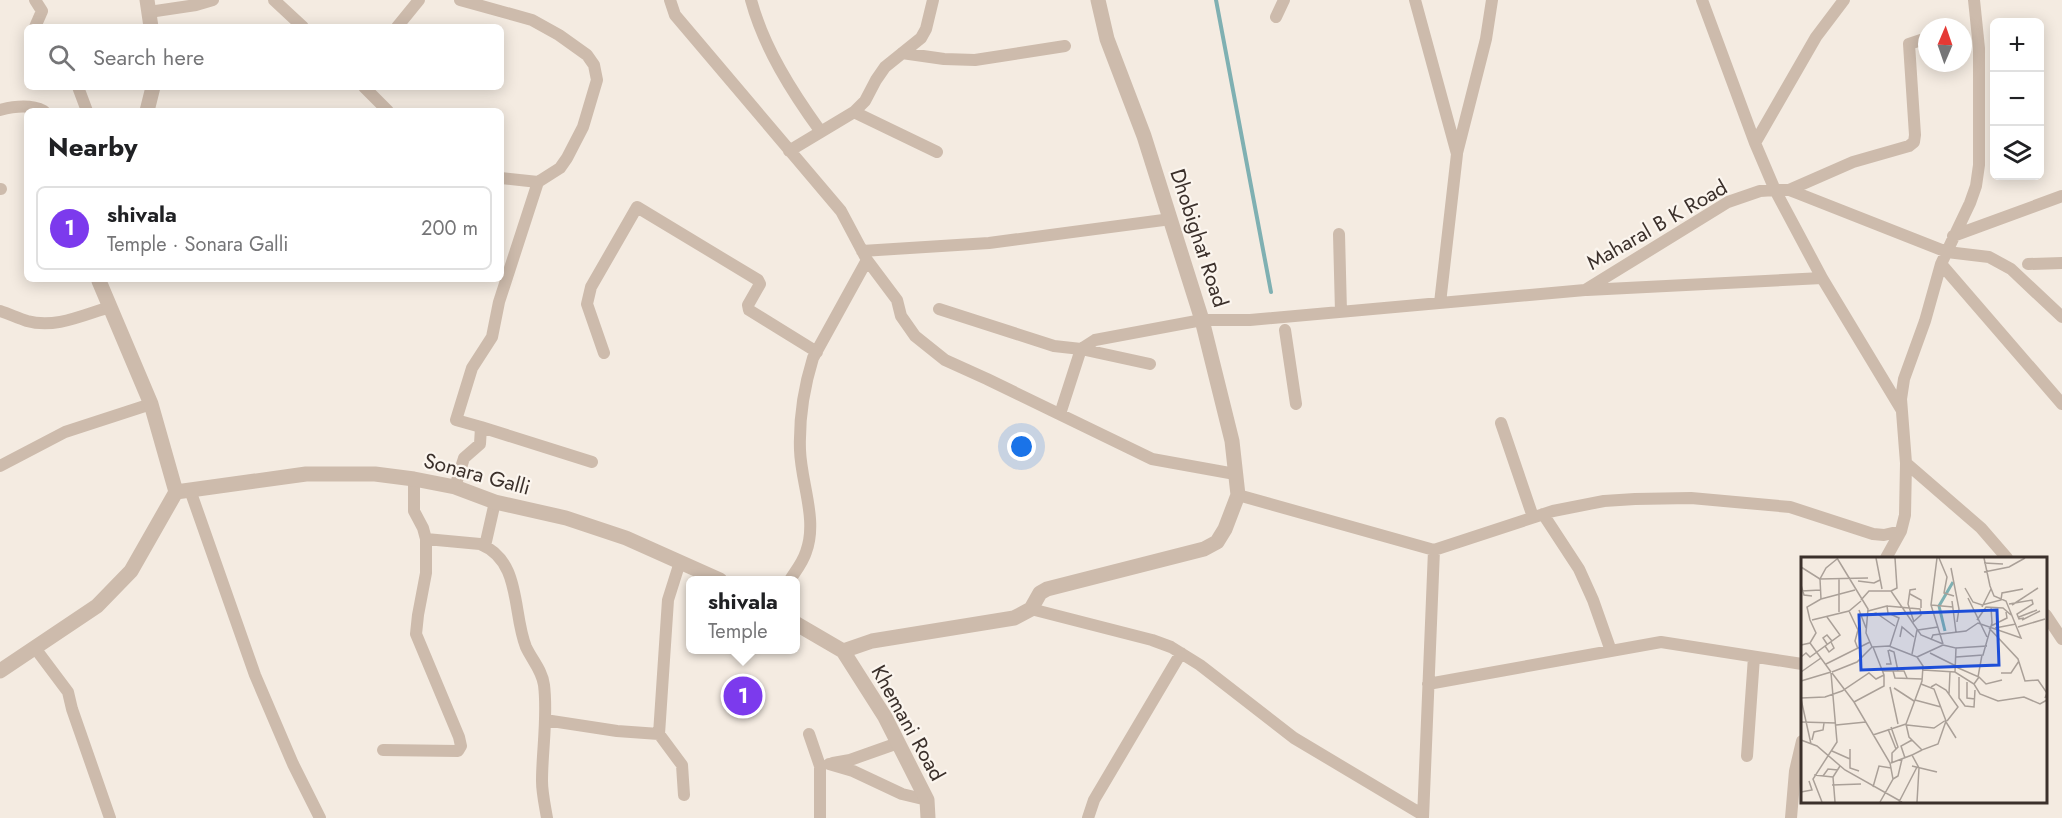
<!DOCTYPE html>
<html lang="en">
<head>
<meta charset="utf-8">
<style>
	:root { --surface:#fff; --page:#f2f2f2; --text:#202124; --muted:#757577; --line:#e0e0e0; --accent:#7c3aed }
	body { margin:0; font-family:Jost,sans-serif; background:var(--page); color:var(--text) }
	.controls { position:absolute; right:18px; top:18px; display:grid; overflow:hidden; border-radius:9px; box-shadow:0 3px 15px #0003 }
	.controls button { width:54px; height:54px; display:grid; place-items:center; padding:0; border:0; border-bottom:2px solid var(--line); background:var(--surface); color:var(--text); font:30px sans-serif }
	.compass { position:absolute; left:1918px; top:18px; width:54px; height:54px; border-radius:50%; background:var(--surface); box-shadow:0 3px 15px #0003; rotate:2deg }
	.you { position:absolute; left:1022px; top:447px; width:21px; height:21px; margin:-15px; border:4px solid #fff; border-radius:50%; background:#1a73e8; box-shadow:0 0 0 9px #1a73e833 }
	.badge { display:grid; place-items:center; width:39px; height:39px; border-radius:50%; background:var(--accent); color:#fff; font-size:20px; font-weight:700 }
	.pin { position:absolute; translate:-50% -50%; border:3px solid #fff; box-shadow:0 2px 6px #0006 }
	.popup { position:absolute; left:686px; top:576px; width:114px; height:78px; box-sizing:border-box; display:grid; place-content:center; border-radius:9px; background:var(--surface); filter:drop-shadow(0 2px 4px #0005); font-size:20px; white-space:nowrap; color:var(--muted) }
	.popup b { font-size:22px; color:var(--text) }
	.popup::after { content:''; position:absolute; left:50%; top:100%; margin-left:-12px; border:12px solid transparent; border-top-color:var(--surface) }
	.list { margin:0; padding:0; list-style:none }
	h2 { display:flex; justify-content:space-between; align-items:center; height:78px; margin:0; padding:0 24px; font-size:26px }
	h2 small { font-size:20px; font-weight:400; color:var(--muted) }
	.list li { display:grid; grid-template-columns:39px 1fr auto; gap:18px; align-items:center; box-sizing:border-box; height:84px; margin:0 12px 12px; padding:0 12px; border:2px solid var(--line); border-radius:9px }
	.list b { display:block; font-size:22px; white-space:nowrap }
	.list p { margin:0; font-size:20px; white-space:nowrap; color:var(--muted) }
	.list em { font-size:20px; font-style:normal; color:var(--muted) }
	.icon { flex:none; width:33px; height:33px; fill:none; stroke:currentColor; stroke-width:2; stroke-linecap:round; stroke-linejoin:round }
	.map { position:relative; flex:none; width:2062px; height:818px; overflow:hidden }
	.search { position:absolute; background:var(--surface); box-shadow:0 3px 15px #0003; left:24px; top:24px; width:480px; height:66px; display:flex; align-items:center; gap:15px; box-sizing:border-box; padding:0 21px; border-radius:9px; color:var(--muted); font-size:22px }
	.panel { position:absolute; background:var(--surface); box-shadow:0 3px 15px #0003; left:24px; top:108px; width:480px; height:174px; border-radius:9px }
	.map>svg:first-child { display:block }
</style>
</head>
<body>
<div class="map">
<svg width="2062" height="818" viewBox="0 0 2062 818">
	<rect width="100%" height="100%" fill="#f4ebe1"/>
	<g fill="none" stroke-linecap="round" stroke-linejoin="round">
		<path stroke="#7fb0b2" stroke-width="4" d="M 1216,0 L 1271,292"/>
		<path stroke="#cdbbac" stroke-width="12" d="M 274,0 L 303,27
			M 670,0 L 675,15 L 841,211 L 867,260 L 897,300 L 901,316 L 915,336 L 945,360 L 987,379 L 1152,459 L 1235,474
			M 751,0 C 764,48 792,92 821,132
			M 1415,0 L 1457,154 L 1440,303
			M 1702,0 L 1755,143 L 1775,190 L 1822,278 L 1901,409
			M 149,12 L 196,5 L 213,0
			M 1276,17 L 1284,0
			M 35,27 L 42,11 L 35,0
			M 397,27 L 419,0
			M 902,53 L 944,59 L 975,60 L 1065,46
			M 78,87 L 87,111
			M 364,87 L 388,111
			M 0,110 C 15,106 30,104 44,111
			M 854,112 L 937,152
			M 1755,143 L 1816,37 L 1844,0
			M 789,151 L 854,112 L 865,101 L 876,80 L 885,67 L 921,38 L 926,29 L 933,0
			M 1457,153 L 1486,39 L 1492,0
			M 501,178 L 538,182
			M 0,189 L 1,189
			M 1789,190 L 1853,162 L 1909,146 L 1914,142 L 1915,135 L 1909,44 L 1927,38
			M 1339,234 L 1341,312
			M 1953,236 L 2062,196
			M 862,251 L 989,243 L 1171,219
			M 1941,264 L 2062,404
			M 2028,264 L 2062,263
			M 1587,290 L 1822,278
			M 939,309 L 1054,346 L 1081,349 L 1150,364
			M 0,311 C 9,314 18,318 27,321 C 55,329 83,315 110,307
			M 1285,330 L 1296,404
			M 604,353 L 587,304 L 591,287 L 637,207 L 758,280 L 760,284 L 748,305 L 749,310 L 817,352
			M 1060,414 L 1081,349 L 1095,340 L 1202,320 L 1250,320 L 1585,290 L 1728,202 L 1760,191 L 1775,190 L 1789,190 L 1797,193 L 1947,252 L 1989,257 L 2011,269 L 2062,317
			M 1501,423 L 1533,517
			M 481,427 L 592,462
			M 1906,463 L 1981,528 L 2007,558
			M 0,466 L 65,432 L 151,404
			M 455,487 L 464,458 L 480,444 L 481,427 L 456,420 L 472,368 L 492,337 L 499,302 L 538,182 L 560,168 L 567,158 L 583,127 L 597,80 L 594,65 L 587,55 L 559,35 L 532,20 L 460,0
			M 190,490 L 255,675 L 293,764 L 320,818
			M 1238,495 L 1434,550 L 1423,818
			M 1543,514 L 1579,569 L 1593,600 L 1611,651
			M 426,539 L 480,544 C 522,561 512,612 526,647 C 532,660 542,670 544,685 C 548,717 542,750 542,781 C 542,793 545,806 547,818
			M 485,546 L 495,502
			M 1434,550 L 1553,511 L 1604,501 L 1635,499 L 1691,498 L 1790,507 L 1873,534 L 1884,535 L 1901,531
			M 1886,558 L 1901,531 L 1905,515 L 1906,463 L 1901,399 L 1904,379 L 1925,321 L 1941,264 L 1970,203 L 1976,186 L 1979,165 L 1979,48 L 1974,0
			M 680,562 L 668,600 L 659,734 L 682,765 L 684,795
			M 790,580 C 795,572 803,562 806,552 C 818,520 801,483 800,450 C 799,420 804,387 813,358 L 867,260
			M 1031,609 L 1152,640 L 1171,647 L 1200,665 L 1294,738 L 1423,815
			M 2046,615 L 2062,639
			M 35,648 L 68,692 L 72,709 L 110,818
			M 1428,684 L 1661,642 L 1802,664
			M 545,720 L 617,731 L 659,734
			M 809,734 L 820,766 L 820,818
			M 383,750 L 458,751 L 461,746 L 459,737 L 416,634 L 418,615 L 426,573 L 426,539 L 423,528 L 414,511 L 414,479
			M 1747,756 L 1754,657
			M 833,763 L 850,760 L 898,743
			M 829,764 L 853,771 L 902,794 L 927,800
			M 1088,818 L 1094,800 L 1181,653
			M 1791,818 L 1795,771 L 1802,741"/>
		<path stroke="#cdbbac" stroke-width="15" d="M 147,0 L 151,27
			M 147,111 L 153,87
			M 99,279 L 99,281 L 151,404 L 176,492
			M 176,492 L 306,474 L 375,474 L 414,479 L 455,487 L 495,502 L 566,518 L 626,538 L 720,580
			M 795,623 L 843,651 L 885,717 L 927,800 L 928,818
			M 843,651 L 872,641 L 1014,618 L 1031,609 L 1040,593 L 1047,589 L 1204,549 L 1217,542 L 1225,529 L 1238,495 L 1232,441 L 1202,320 L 1144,136 L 1107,39 L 1098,0
			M 0,671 L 97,606 L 131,571 L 176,492"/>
	</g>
	<g text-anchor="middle" stroke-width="4.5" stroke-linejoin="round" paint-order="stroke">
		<g font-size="21" fill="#3b302b" stroke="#fbf5ee">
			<text transform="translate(1657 225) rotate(-30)" y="7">Maharal B K Road</text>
			<text transform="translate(1199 238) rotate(72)" y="7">Dhobighat Road</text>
			<text transform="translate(477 474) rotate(15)" y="7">Sonara Galli</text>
			<text transform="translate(908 723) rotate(61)" y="7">Khemani Road</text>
		</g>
	</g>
	<g transform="translate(1801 557)">
		<rect width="246" height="246" fill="#f4ebe1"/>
		<path fill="none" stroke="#7fb0b2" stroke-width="3" d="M 144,74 L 138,49 L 152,25"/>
		<path fill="none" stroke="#aaa098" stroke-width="1.5" d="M 36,1 L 67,52 L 65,76 L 71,90M 75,1 L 81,32M 136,1 L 130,48 L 142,87M 138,1 L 146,20 L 143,36 L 153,39M 36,2 L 25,11 L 19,22 L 67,21M 183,6 L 202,7M 0,10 L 19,22 L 20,42 L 6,50 L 9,63M 150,11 L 158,52 L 156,65M 183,15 L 208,10 L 224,1M 38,21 L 38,55M 57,24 L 73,26 L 79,23M 0,28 L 3,38 L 11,39M 164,31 L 172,45 L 181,48 L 200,43 L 201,36 L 222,32M 0,34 L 20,33M 90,34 L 96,31 L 94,1M 109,37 L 120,43 L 120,51M 167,41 L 186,80M 20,42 L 54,33M 60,43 L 68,34 L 90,34 L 120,78 L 142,87M 151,44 L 155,75M 208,47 L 231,43 L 232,47 L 216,57 L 218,62 L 223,61M 130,48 L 152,50M 211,48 L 237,31M 86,49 L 119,52 L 120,58 L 111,66M 181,50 L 190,32M 58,53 L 65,71M 48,54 L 57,73 L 54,84 L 57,92M 67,54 L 86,49 L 87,56 L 98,61 L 89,89M 68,58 L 75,56 L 94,69M 218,60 L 236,53M 11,63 L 48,54 L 60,44M 176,63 L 185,50 L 202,51 L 210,58M 221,63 L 239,54M 113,65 L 107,47 L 109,33 L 115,32M 190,69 L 206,61 L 205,55M 217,70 L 244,62M 188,71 L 217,102 L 224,124 L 237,123 L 246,136 L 244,141M 194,71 L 215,67M 117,73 L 137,70M 99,80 L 101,70 L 113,80M 130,83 L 132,78 L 165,74 L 177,66 L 220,81 L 205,44 L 193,39 L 189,29 L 183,1M 9,86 L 30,115M 26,87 L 22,81 L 26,78 L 31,84M 0,88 L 9,86 L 15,76 L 9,63M 142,88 L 155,91 L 154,115M 24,89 L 28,95 L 33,91 L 30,85M 71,90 L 88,89 L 116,100M 155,91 L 186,89M 88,93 L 93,95 L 97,114M 129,96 L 155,109M 111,97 L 116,73M 0,100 L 5,96 L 9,100 L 39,78 L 26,60M 116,100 L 142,88M 155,100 L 182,98 L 191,66 L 190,50M 25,107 L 69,85M 85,107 L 90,107 L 87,93M 155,110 L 178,120 L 173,127M 122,113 L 154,115 L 173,127 L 179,137 L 197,144 L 223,140 L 239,147 L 246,143M 82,114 L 103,114 L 106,121M 92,114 L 94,121 L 121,122M 0,115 L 20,101M 31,115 L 56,105 L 71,90M 31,116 L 53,145 L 89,206 L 92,222 L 79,245M 200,116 L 210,116 L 218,104M 158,120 L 158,141 L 164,149 L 173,150 L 174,133M 177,120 L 181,98M 178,120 L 185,127 L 201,123M 0,124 L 30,115M 166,125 L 166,141 L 174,142M 89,130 L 97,167M 130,130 L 135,127 L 145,133 L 157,150 L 146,164M 93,131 L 113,144M 148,137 L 149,115M 0,141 L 24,140 L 41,134 L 68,116 L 75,122 L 83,118M 0,142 L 10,187M 114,143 L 140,150M 53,145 L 83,129 L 83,118 L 72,90M 0,165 L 35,166M 145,165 L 155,181M 105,167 L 108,180 L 121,193 L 137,187 L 145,164 L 133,132 L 120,127M 105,167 L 121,124 L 122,109 L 116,100M 35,168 L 65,165M 106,168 L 133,171 L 145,163M 90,170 L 97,190 L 91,196 L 91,205M 87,172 L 95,192M 72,178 L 105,167M 0,183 L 16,189 L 44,213 L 101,245M 11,183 L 13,175 L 22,173 L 23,166M 49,192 L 49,211 L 58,214M 31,194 L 49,202M 104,201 L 100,189 L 111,183M 90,206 L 111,198M 111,209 L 136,215M 13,218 L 32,220M 22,219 L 27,212 L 37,213M 92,222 L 97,219 L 101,202M 31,228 L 60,227M 72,230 L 78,209 L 90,211M 0,235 L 11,233 L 8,224M 21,245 L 12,222 L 36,185 L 30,116M 34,245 L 32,220 L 39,209M 98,245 L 116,210M 116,245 L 118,211 L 111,198 L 121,193"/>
		<path fill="#1d4ed8" fill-opacity="0.15" stroke="#1d4ed8" stroke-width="3" d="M 196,53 L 198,108 L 60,113 L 58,58 Z"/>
		<rect width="246" height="246" fill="none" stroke="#3b302b" stroke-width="3"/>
	</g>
</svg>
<div class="controls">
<button>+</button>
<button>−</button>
<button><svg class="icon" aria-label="layers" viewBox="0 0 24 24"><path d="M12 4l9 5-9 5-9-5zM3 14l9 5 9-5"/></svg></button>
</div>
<svg class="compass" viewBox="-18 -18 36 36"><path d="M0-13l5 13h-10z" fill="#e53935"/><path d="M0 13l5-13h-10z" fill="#757577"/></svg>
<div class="you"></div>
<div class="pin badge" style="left:743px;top:696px">1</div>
<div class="popup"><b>shivala</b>Temple</div>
<div class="search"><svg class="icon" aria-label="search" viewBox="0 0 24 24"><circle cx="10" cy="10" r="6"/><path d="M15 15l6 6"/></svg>Search here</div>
<section class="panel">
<h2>Nearby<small></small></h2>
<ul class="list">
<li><span class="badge">1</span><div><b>shivala</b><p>Temple · Sonara Galli</p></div><em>200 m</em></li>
</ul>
</section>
</div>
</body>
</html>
